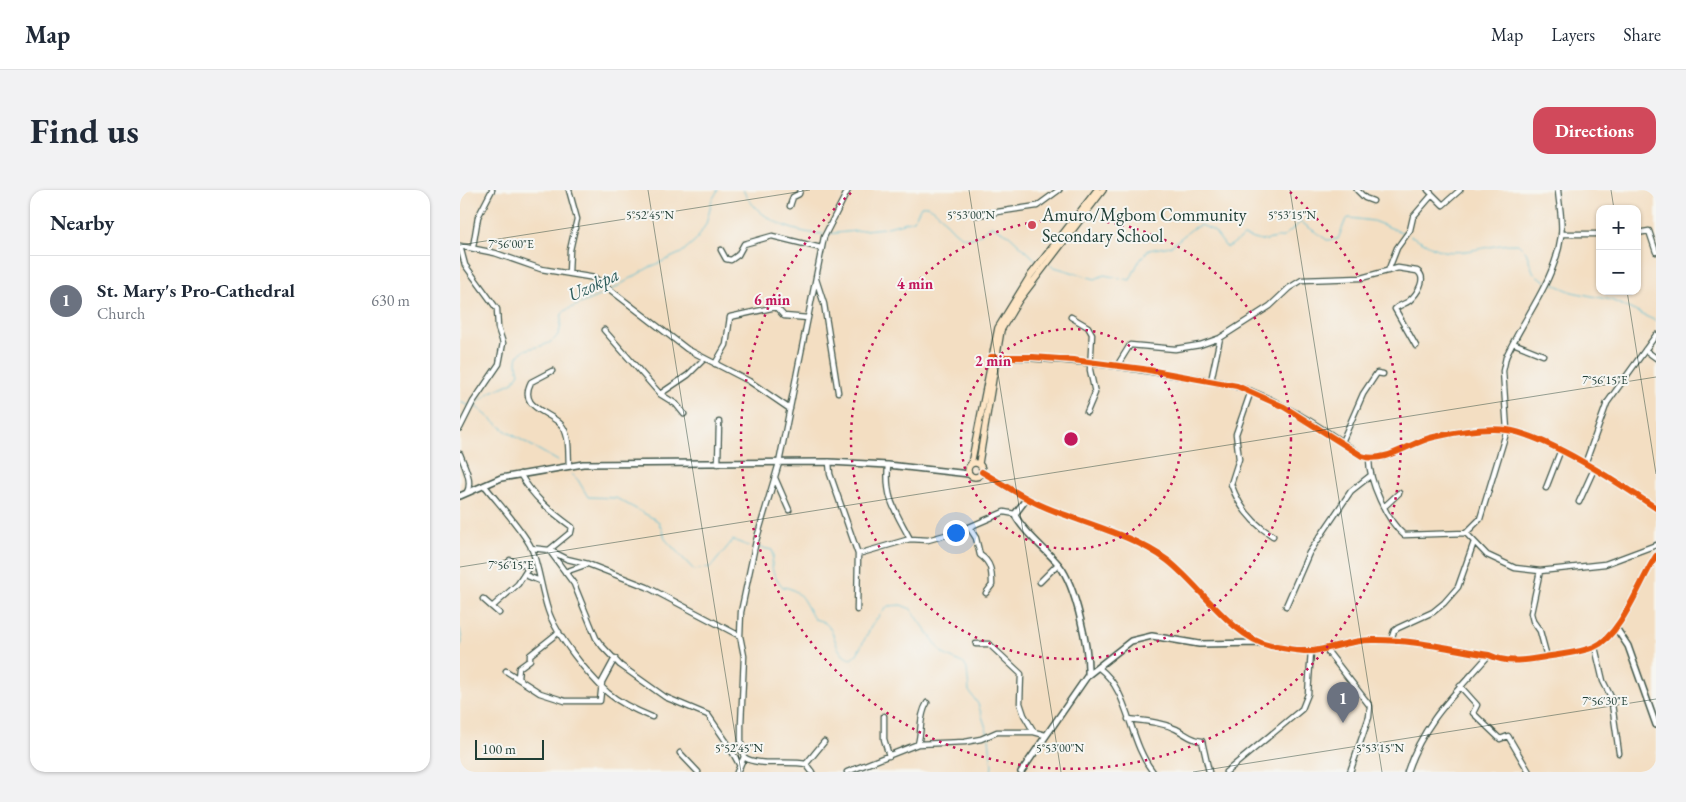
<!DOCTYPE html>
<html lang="en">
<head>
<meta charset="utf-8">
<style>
	:root { --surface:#fff; --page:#f2f2f3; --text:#1f2937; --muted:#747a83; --line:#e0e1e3; --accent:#d1495b }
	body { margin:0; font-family:"EB Garamond",serif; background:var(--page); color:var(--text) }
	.controls { position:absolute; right:15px; top:15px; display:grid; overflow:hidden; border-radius:10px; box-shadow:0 1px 4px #0004 }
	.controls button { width:45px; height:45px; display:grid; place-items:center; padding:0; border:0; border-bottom:1px solid var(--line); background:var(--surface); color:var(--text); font:25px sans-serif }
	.scale { position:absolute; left:15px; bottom:12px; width:69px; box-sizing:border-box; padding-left:5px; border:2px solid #1f3d34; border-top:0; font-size:14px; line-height:18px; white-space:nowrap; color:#1f3d34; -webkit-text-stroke:4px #f6f6f2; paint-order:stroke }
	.you { position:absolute; left:495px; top:342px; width:18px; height:18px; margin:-12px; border:4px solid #fff; border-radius:50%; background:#1a73e8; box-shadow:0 0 0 8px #1a73e833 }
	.badge { display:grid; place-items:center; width:32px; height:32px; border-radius:50%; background:var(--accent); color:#fff; font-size:16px; font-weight:700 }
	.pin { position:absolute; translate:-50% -41px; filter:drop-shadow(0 1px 2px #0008) }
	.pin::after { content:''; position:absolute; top:26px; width:18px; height:15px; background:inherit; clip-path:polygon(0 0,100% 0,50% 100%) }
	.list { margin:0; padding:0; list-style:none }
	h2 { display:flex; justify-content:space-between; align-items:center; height:65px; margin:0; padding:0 20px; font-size:21px }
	h2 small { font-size:16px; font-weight:400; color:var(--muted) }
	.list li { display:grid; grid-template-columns:32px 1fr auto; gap:15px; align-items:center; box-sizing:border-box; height:90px; padding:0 20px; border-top:1px solid var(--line) }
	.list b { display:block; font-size:19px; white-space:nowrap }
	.list p { margin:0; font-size:16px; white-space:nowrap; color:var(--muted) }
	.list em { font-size:16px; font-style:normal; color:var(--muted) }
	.map { position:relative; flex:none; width:1196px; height:582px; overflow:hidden; border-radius:15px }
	header { display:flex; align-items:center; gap:30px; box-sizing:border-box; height:70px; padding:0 25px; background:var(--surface); border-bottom:1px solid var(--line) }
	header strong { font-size:24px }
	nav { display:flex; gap:28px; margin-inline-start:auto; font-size:18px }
	.intro { display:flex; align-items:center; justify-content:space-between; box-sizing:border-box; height:120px; padding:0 30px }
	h1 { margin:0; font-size:35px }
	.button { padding:12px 22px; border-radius:15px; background:var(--accent); color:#fff; font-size:18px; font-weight:700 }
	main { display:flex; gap:30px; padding:0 30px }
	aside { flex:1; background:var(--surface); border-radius:15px; box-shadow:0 1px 4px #0004 }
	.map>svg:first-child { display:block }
</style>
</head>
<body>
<header>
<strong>Map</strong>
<nav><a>Map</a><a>Layers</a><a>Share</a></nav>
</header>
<div class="intro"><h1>Find us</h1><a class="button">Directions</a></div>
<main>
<aside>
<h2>Nearby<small></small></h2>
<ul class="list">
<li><span class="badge" style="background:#6b7280">1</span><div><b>St. Mary's Pro-Cathedral</b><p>Church</p></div><em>630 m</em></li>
</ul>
</aside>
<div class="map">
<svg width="1196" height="582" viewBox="0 0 1196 582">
	<rect width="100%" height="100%" fill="#f6f6f2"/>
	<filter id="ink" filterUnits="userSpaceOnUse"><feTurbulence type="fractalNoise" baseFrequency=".02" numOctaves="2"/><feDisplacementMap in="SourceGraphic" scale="10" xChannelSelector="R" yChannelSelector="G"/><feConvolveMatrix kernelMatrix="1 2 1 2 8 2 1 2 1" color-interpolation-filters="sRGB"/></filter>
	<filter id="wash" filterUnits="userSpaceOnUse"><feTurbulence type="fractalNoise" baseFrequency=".0096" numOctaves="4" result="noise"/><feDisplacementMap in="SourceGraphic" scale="20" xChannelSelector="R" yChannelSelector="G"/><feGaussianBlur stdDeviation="1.12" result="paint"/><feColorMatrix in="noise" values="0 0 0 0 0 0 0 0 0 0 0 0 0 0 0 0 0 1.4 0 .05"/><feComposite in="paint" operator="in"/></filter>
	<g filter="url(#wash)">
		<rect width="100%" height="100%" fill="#f3dec2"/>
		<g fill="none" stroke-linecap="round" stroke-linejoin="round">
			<path stroke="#52bbd0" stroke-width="1" d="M 283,0 C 297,29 332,43 363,44
				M 367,44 L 424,38 L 454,30 L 461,16 C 481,12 489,50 512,48 C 521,47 524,38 532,36 L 549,45 L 577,71
				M 951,46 C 961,50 973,59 983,61 C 1008,65 1033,53 1058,54 L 1066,62 L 1074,84 L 1086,91
				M 591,76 L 635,89 L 644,85 L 670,90 L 678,73 L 688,60 L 711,56 L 733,38 L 741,35 L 754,41 L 766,57 L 770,56 L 784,46 L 801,51 L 823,47 L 841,32 L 867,50 L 878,49 L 886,29 L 890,28 L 913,31 L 944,43
				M 1089,92 L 1112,102 L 1151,110 L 1196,131
				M 0,212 L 10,216
				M 14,215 L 31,202 L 52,193 L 59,183 C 48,147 86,167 99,143 C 101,138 101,129 102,124 L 106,120 L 148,102 L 188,78 L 221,63 L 237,49 L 246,34 L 252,10 L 258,0
				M 14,215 L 46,241 L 98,271
				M 110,282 L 118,290 L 128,307 L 156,308 L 198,331 L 206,350 L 234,380 L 251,377 L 273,350 L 291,357
				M 298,357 L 312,360 C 315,367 311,371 312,377 C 313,385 318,391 323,397 C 342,399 345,415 354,429 C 358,430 362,431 365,433 C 377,442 374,465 391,469 L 397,464 L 413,433 L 428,416 L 441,415 L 451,419 L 483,464 L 504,474 L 507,479 L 509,501 L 518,514 L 528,544
				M 0,439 L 2,452 L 0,457
				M 529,548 L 532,576 L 531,582
				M 0,575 L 4,582"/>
		</g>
	</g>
	<g filter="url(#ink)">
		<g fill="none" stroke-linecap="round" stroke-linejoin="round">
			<defs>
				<path id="minor" d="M 109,0 L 117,29 L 110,60 L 109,83
					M 897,0 L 905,8 L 913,11
					M 968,0 L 983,15 L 1000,0
					M 330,16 L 333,7 L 339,4 L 340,0
					M 517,25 L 577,16 L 599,0
					M 1177,43 L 1189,41 L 1196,62
					M 1101,44 L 1140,44
					M 0,56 L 35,63 L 81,79 L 135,88 L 227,159 L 289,191 L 330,219
					M 13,57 L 18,27 L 32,0
					M 261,60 L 266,69 L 271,70 L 278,65 L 284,54 L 312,46 L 361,58
					M 928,81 L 937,58 L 950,40 L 953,27 L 972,5
					M 356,89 L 364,114 L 378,202
					M 611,127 L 628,137 L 632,144 L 630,180 L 635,203 L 627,222
					M 144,140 L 200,204 L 216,214 L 224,224
					M 1053,153 L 1083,165
					M 1185,160 L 1196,168
					M 255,174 L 266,155 L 270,127 L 316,117 L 324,126 L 348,128
					M 657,176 L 670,155 L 715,159 L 740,155 L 760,148 L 810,116 L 829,98 L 842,90 L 901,88 L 938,78 L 957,81 C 968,88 957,104 949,111 C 945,114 939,115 935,119 L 956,156
					M 92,181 L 71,192 C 57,220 93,221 103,237 C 110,248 108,264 109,276
					M 751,191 L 760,148
					M 791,201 L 776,244 L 779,269 L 771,294 C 779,317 793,334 813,346
					M 200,204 L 228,185 L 244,169
					M 0,238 L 13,212 L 39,174 L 43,153 L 38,138 L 37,119 L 5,75 L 0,56
					M 882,252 L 903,204 L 917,183 L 923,184
					M 0,264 C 4,275 13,291 7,302
					M 909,269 C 909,291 927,331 944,345 L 1006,343 L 1020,329 L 1047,240 L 1043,181 L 1046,167 C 1064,127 1095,91 1101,46 C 1103,31 1099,15 1098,0
					M 369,272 L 370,284 L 398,364 L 397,420
					M 258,274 L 259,232
					M 1125,274 L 1147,213 L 1196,145
					M 428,275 C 425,309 435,320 450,349
					M 60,284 C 74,308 90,321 112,337 L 111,342 L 89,360
					M 315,288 L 329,320
					M 25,296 C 38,313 62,339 71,357 C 79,376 81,399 88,420 C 96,445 128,485 148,503 C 161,514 177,521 192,527
					M 1086,298 L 1100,262
					M 1119,312 L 1134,279
					M 925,316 L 939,303
					M 509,337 L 516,348 L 520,365 C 531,372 532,382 532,395 L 526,403
					M 1006,343 L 1027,365 L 1055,378 L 1080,381 L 1145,374 L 1196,355
					M 71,358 L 89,360 L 107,369 L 128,374 L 187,397 L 280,446
					M 89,360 L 114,394 L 136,448 L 142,456 L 160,475 L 205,507 L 248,525 L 268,554 L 280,576
					M 398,364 L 450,349 L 468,350 L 500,341 L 544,322 L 555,324
					M 1080,381 L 1071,423 L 1073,431 L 1080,441 L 1087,467
					M 105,382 L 125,375
					M 65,385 L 80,391
					M 580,392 L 598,374
					M 23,409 L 39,423
					M 826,416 L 849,363 L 891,301 L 910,286
					M 32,417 L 58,394 L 69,377 L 50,370
					M 931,450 L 934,441 L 938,438 L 973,422 L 984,413 L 998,397 L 1014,352
					M 516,454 L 529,454 L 561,484 L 560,513 L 564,525 L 574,542 L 585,545
					M 1135,457 L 1143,491 L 1151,507 L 1159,563
					M 865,458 L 910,516 L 909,527 L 890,582
					M 639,478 C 670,501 668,550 693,582
					M 46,481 L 80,503 L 105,511 L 140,511 L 142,492 L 155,468
					M 58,488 L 59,478 L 70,470 L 70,465 L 99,442
					M 1000,496 L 1017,515 L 1013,523 L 1040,549 L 1048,546 L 1069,582
					M 424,526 L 424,549 L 429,566
					M 668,529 C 685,531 701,532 716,539 C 726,544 731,550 742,551 L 749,582
					M 458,554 C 462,540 459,526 467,513
					M 220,563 L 238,582
					M 346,574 L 364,552
					M 277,582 L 284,567
					M 352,582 L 346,574 C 328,570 297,577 284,567 L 281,558 L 281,535 L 284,466 L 280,446 L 281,422 L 296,351 L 319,273 L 364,47 L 388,0
					M 387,582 L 458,554 L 505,552 L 521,549 L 537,542 L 574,542
					M 766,582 L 842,519 L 848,504 L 851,461
					M 947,582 C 964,531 995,504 1029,465"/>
				<path id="tertiary" d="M 534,167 C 593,167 650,174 708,184 C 736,189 764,191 790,201 C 830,217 867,242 902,266 C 926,274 950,252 974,247 C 996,242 1024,237 1047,240 C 1088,246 1160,294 1196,318
					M 522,282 C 543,294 563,308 585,317 C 625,334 671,344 707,370 C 739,394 772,448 811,456 C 824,458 840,462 853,461 C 873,458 892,450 912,450 C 951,449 991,459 1029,465 C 1048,474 1065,470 1085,467 C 1101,464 1119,463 1134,457 C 1161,446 1180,391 1196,366
					M 0,306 L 41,288 L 123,274 L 369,272 L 428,275 L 509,284
					M 567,308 L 555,324 L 556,327 C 566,345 586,359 599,375 C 616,396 629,459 628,485
					M 1156,438 L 1168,456 L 1196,535
					M 561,582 L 628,485 L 671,451 L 692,446 L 739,454 L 801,453"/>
				<path id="secondary" d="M508 280a7 7 0 1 1 14 0a7 7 0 1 1-14 0Z
					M 519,273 L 541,140 L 559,110 L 643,0
					M 511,274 L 538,138 L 570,86 L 637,0"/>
			</defs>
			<use href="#minor" stroke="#3f5549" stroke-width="7"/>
			<use href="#tertiary" stroke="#3f5549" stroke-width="8"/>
			<use href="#secondary" stroke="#3f5549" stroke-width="8"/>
			<use href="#minor" stroke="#fff" stroke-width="4.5"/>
			<use href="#tertiary" stroke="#fff" stroke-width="5"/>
			<use href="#secondary" stroke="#fde5c5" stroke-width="5.5"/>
			<defs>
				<path id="cycleway" d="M 531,167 L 573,167 L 613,170 L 683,179 L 777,196 L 824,217 L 902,266 C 926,274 950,252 974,247 C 996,242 1024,237 1047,240 C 1088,246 1160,294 1196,318
					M 522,282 C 543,294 563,308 585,317 C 625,334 671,344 707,370 C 739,394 772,448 811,456 C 824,458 840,462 853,461 C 873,458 892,450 912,450 C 951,449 991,459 1029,465 C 1048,474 1065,470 1085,467 C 1101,464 1119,463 1134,457 C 1161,446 1180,391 1196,366"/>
			</defs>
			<use href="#cycleway" stroke="#f6f6f2" stroke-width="9"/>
			<use href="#cycleway" stroke="#e8590c" stroke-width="6"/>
		</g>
	</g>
	<path fill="none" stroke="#1f3d34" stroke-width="1" stroke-opacity="0.45" d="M 188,0 L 281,582M 509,0 L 601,582M 830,0 L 922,582M 1151,0 L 1154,19M 0,55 L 350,0M 1167,101 L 1196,284M 0,377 L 1196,187M 733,582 L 1196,509"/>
	<g fill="none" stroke="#c2185b" stroke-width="2.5" stroke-dasharray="2.5 5">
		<circle cx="611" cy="249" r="110"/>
		<circle cx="611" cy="249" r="220"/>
		<path d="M830 2A330 330 0 1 1 392 2"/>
	</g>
	<circle fill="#d1495b" stroke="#f6f6f2" stroke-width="2" cx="572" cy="35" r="5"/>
	<g text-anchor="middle" stroke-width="4" stroke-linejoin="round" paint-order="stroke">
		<g font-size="18" fill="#1f3d34" stroke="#f6f6f2" text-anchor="start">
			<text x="582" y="31">Amuro/Mgbom Community<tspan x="582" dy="21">Secondary School</tspan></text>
		</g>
		<g font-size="19" font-style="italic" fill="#2c5c5b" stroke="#f6f6f2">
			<text transform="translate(133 94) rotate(-25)" y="7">Uzokpa</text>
		</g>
	</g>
	<g font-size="12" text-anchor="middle" fill="#1f3d34" stroke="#f6f6f2" stroke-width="4" stroke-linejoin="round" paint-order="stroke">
		<text x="190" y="29">5°52'45"N</text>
		<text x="511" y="29">5°53'00"N</text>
		<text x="832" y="29">5°53'15"N</text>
		<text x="51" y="58">7°56'00"E</text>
		<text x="1145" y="194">7°56'15"E</text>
		<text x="51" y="379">7°56'15"E</text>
		<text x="1145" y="515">7°56'30"E</text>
		<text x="279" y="562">5°52'45"N</text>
		<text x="600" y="562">5°53'00"N</text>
		<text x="920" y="562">5°53'15"N</text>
	</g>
	<circle cx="611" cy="249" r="8" fill="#c2185b" stroke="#f6f6f2" stroke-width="2.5"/>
	<g font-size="15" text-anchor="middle" font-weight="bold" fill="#c2185b" stroke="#f6f6f2" stroke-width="4" stroke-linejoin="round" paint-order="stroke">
		<text x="455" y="99">4 min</text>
		<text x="312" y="115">6 min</text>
		<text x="533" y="176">2 min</text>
	</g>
</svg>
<div class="controls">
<button>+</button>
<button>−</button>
</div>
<div class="scale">100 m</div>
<div class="you"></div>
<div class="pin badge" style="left:883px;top:533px;background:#6b7280">1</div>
</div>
</main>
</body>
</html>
